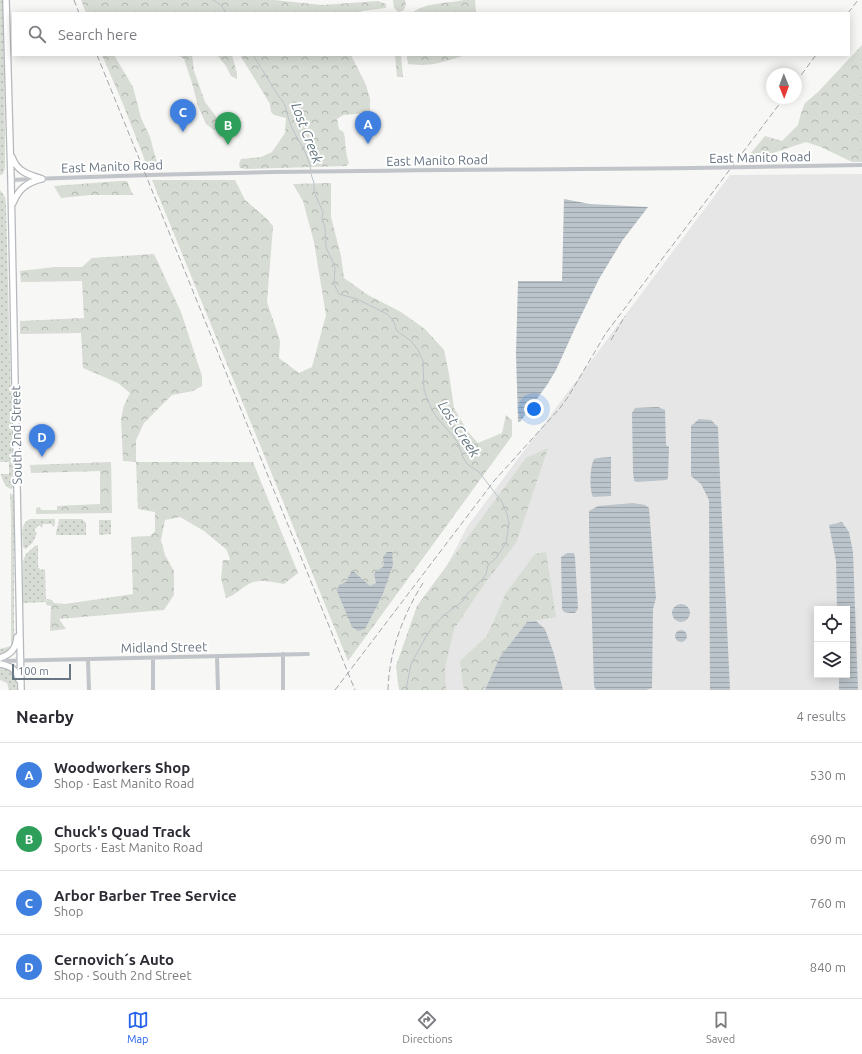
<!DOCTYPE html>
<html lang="en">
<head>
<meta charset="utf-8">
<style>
	:root { --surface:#fff; --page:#f2f2f3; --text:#2b2b33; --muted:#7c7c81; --line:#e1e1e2; --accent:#2563eb }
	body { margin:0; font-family:Ubuntu,sans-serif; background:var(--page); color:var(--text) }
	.controls { position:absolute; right:12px; bottom:12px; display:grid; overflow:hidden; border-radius:0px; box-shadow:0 2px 10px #0003 }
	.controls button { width:36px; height:36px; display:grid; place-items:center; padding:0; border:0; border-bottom:1px solid var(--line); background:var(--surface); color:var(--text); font:20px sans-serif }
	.compass { position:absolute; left:766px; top:68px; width:36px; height:36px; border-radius:50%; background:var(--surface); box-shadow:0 2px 10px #0003; rotate:179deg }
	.scale { position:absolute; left:12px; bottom:10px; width:59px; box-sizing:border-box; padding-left:4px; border:2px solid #697683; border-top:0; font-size:11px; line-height:14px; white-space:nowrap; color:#697683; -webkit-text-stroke:3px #fff; paint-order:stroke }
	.you { position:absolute; left:534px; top:409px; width:14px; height:14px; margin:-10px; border:3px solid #fff; border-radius:50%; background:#1a73e8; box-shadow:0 0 0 6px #1a73e833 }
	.badge { display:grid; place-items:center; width:26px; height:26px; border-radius:50%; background:var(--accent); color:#fff; font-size:13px; font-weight:700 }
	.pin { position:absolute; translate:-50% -33px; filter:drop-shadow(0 1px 2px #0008) }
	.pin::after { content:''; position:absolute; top:21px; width:14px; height:12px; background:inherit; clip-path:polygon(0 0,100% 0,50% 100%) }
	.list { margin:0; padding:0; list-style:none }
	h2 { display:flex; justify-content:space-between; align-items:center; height:52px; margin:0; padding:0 16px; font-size:17px }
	h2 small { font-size:13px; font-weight:400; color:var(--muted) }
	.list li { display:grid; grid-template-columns:26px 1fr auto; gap:12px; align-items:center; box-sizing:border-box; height:64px; padding:0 16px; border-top:1px solid var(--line) }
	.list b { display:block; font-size:15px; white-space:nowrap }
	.list p { margin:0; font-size:13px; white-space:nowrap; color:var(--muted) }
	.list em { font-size:13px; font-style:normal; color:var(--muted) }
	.icon { flex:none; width:22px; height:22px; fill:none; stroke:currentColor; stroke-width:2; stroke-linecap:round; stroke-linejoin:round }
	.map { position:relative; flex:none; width:862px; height:690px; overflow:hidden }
	.search { position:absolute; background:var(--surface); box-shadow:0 2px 10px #0003; left:12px; right:12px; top:12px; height:44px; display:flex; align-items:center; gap:10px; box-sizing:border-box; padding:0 14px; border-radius:0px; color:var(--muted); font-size:15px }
	.sheet { height:308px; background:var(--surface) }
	nav { display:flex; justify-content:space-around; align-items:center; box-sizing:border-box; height:56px; border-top:1px solid var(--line); background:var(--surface); font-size:11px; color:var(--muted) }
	nav a { display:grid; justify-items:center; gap:2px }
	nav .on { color:var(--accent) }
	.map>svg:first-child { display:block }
</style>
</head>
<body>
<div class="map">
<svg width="862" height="690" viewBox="0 0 862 690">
	<defs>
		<pattern id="grass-dots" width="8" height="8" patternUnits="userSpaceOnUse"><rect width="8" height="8" fill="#d7dcd4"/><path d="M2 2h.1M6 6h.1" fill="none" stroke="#b2b7b1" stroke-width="1.8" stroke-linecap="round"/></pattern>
		<pattern id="forest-crowns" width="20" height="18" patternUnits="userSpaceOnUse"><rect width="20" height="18" fill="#d7dcd4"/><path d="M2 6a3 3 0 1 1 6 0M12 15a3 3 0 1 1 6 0" fill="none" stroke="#b2b7b1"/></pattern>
		<pattern id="water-rules" width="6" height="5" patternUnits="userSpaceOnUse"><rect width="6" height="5" fill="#bbc4ca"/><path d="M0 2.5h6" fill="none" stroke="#9ca4a9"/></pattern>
	</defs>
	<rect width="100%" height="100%" fill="#f7f7f5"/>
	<path fill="#e5e6e5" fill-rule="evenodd" d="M 862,174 L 862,690 L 423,690 L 418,621 L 467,527 L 730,175 ZM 817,609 L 847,609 L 847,675 L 817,675 Z"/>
	<path fill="url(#grass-dots)" d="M 0,0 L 3,0 L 5,134 L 5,168 L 3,174 L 0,175 Z
		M 0,190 L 5,197 L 6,206 L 13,480 L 13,488 L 11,489 C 5,487 2,480 1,474 L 9,474 L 9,462 L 0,462 Z
		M 10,493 L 13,495 L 14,497 L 14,642 L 13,648 L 0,657 L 0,649 L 11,646 L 11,514 Z
		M 30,519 L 55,519 L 55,524 L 53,527 L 52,524 L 43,524 L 42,528 L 39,525 L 34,530 L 37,533 L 33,542 L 26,549 L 23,547 C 23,537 19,524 30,519 Z
		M 59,519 L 82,519 L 86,523 L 86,535 L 56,535 C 56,529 59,525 59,519 Z
		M 99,520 L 111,520 L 111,534 L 99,535 Z
		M 38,545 L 38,567 L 41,570 L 45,569 L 46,602 L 23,603 L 23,561 L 26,554 L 35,546 Z
		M 0,667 C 13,667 17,678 17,690 L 9,690 L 7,683 L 0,680 Z"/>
	<path fill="url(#forest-crowns)" d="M 81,0 L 274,0 L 322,5 L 378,1 L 386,4 L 386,8 L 362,11 L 359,13 L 86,13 Z
		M 393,0 L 405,0 L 406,5 L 403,11 L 398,12 L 394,8 Z
		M 464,0 L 475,0 L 476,13 L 413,13 C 421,3 451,3 464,0 Z
		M 862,45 L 862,162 L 852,162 L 821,147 L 806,142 L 773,153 L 757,157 L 750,154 L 765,136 L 782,141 L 798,125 L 801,113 L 805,103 L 818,92 Z
		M 102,55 L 114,55 L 133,87 L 141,118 L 150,137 L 154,152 L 157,162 L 155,168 L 149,171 L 123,104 Z
		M 178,55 L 192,55 L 194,71 L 205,102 L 221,123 L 220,129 L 214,130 L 206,124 L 198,106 L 192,83 L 184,59 Z
		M 217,55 L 232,55 L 237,73 L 237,79 L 231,76 L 226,66 Z
		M 240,55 L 351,55 L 366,85 L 370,99 L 370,113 L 343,115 L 337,119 L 339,129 L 344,133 C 346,143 345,154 349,163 L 346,166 L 246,169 L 240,168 L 239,164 L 241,159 L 261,157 L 272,152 L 285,133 L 286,118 L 274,115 L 271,112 L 270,104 Z
		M 395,55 L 401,55 L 403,77 L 397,77 Z
		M 407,55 L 465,55 C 444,62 431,67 408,64 Z
		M 152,180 L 235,180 L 245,200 L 265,217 L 273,226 L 267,302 L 280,341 L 279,358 L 299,373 L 312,367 L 326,315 L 314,242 L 303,201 L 293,184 L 331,183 L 331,217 L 341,256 L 344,278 L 368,295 L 401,312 L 425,329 L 444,350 L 449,374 L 454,408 L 468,432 L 478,443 L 502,433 L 506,415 L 512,420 L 512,436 L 348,661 Z
		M 120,181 L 127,181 L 133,195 L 90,195 L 61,198 L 54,186 Z
		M 154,254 L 181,312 L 202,376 L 202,386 L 193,391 L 172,395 L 144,423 L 136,440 L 136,462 L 253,462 L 298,573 L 284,584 C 272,582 257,578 247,585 C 239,590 235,595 226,598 L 221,578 L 223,560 L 230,560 L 227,550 L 204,531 L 180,517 L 165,520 L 161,540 L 165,555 L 174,571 L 174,595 L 164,610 L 59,619 L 66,629 L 50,631 L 51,606 L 46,605 L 46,602 L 47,599 L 52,600 L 54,603 L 65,604 L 133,594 L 131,537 L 150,536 L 155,531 L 155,512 L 138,509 L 136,462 L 123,461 L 121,419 L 124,405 L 130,393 L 118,383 L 83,368 L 81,333 L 20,334 L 20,321 L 84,318 L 82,281 L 21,282 L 20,271 L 55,267 L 82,267 L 92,258 Z
		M 548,448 L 516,543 L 485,583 L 454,629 L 445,668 L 446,690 L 399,690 L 396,666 L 417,606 L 526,458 Z
		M 111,462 L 112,513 L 36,514 L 36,508 L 40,507 L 41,510 L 57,510 L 57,506 L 100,504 L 100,471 L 31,473 L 30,465 Z
		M 546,552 L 556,617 L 527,622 L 500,657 L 487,686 L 483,690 L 465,690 L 463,686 L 460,661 L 487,636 L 506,593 L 535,554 Z"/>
	<path fill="url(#water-rules)" d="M 564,199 L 590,204 L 648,207 L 622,241 L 599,279 L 576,326 L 556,370 L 547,385 L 520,422 L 518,422 L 516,353 L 518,281 L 562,281 Z
		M 658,407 L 665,410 L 666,445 L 669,447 L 668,477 L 667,480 L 637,482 L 634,481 L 633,472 L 632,413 L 635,408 Z
		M 699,419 L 711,420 L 718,427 L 719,455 L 730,690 L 710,690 L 709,500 L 701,484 L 691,476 L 691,426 Z
		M 611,457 L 611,496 L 593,497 C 589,489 590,467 594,459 L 598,458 Z
		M 633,503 L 645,505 L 649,508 L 656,598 L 653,609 L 652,688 L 646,690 L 596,690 L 594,686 L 589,527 L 589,511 L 598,506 Z
		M 842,522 L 849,532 L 853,552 L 858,690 L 839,690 L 839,675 L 847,675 L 847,609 L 837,609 L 836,561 L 829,525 Z
		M 387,552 L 392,552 L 393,565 L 382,596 L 365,629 L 358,631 L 352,627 L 337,591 L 339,585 L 346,582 L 352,570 L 370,586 L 376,583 L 374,574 L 376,571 L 383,567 L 384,563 L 383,557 Z
		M 567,553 L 574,553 L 575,557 L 578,609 L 575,613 L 570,613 L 564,612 L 562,609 L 561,557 Z
		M672 613a9 9 0 1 1 18 0a9 9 0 1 1-18 0Z
		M 536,621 L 545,629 L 554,654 L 563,690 L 485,690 L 500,657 L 527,622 Z
		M675 636a6 6 0 1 1 12 0a6 6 0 1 1-12 0Z"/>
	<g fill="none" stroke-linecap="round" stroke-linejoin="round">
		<path stroke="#bbc4ca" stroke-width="1" d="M 213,0 L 221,5 L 226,13
			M 253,55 L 279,97 C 287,104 286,113 290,123 C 296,139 309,153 311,171
			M 311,174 L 314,183 L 314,192 L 323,212 L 322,219 L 325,227 L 326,247 L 335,267 L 334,284 L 339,294 L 357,299 L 387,314 L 393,320 L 397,331 L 411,341 L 418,350 L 423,361 L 424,390 L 432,410 L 438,419 L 453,436 L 458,443 L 463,457 L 467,464 L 479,472 L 502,502 L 507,514 L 509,523 L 506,543 L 496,558 L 488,565 L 486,574 L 481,581 L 467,594 L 463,601 L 443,616 L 428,633 L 411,664 L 406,690"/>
		<defs>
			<path id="major" d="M 6,0 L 11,180 L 21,690
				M 12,157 C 17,172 29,175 42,179
				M 13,203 C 19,188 27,183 41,179
				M 0,658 C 11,654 16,649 17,637
				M 0,664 C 11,666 16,669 19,680"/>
		</defs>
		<use href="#major" stroke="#b5b8bc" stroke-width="8"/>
		<path stroke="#c1c4c8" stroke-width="4" d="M 752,167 L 862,165
			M 11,180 C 239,170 467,170 694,168
			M 217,656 L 218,690
			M 153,658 L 153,690
			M 88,660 L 89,690
			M 0,661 L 308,654
			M 283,690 L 283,654"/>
		<use href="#major" stroke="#fff" stroke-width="5.5"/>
		<path stroke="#a1a6ac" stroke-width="1" stroke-dasharray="6 3" stroke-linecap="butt" d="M 74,0 L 79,13
			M 848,13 L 858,0
			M 97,55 L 355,690
			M 796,82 L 816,55
			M 611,340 L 625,316
			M 335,690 L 494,481 L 560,408 L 568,397 L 606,333 L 784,98
			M 388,690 C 389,652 403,615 423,583"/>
		<path stroke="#c1c4c8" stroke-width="4" d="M 694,168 L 752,167"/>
	</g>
	<g text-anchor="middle" stroke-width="4" stroke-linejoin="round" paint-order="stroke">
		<g font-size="13" fill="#697683" stroke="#fff">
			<text transform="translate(760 157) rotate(-1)" y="5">East Manito Road</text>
			<text transform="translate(437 160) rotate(-1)" y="5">East Manito Road</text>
			<text transform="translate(112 166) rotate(-2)" y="5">East Manito Road</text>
			<text transform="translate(16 435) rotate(-91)" y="5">South 2nd Street</text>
			<text transform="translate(164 647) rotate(-1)" y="5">Midland Street</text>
		</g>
		<g font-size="14" font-style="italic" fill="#64767f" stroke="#fff">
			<text transform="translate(307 133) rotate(69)" y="5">Lost Creek</text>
			<text transform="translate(459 429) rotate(57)" y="5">Lost Creek</text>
		</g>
	</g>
</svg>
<div class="controls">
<button><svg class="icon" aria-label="locate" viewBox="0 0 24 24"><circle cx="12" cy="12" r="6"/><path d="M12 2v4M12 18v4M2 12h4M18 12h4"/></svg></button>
<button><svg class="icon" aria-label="layers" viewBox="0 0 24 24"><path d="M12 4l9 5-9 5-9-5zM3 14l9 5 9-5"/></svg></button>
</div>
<svg class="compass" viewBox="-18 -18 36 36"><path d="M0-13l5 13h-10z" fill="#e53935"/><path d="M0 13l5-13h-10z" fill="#7c7c81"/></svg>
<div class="scale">100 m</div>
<div class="you"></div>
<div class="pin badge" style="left:368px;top:144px;background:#3f7fe0">A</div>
<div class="pin badge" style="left:228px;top:145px;background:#2e9e5b">B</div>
<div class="pin badge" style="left:183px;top:132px;background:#3f7fe0">C</div>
<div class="pin badge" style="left:42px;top:457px;background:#3f7fe0">D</div>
<div class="search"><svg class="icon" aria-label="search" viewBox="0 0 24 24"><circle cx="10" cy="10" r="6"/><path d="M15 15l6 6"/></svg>Search here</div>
</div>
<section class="sheet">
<h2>Nearby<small>4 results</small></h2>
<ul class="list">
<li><span class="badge" style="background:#3f7fe0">A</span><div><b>Woodworkers Shop</b><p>Shop · East Manito Road</p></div><em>530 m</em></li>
<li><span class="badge" style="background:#2e9e5b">B</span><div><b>Chuck's Quad Track</b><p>Sports · East Manito Road</p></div><em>690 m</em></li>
<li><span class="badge" style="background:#3f7fe0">C</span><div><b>Arbor Barber Tree Service</b><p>Shop</p></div><em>760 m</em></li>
<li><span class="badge" style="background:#3f7fe0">D</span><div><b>Cernovich´s Auto</b><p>Shop · South 2nd Street</p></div><em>840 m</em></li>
</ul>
</section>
<nav>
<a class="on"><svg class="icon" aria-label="map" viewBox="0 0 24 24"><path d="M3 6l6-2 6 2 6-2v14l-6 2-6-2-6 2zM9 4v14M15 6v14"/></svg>Map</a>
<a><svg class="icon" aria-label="directions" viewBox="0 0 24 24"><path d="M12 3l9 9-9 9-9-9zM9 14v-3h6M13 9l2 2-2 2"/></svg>Directions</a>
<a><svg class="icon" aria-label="saved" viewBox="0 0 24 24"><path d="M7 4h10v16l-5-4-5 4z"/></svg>Saved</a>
</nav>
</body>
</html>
